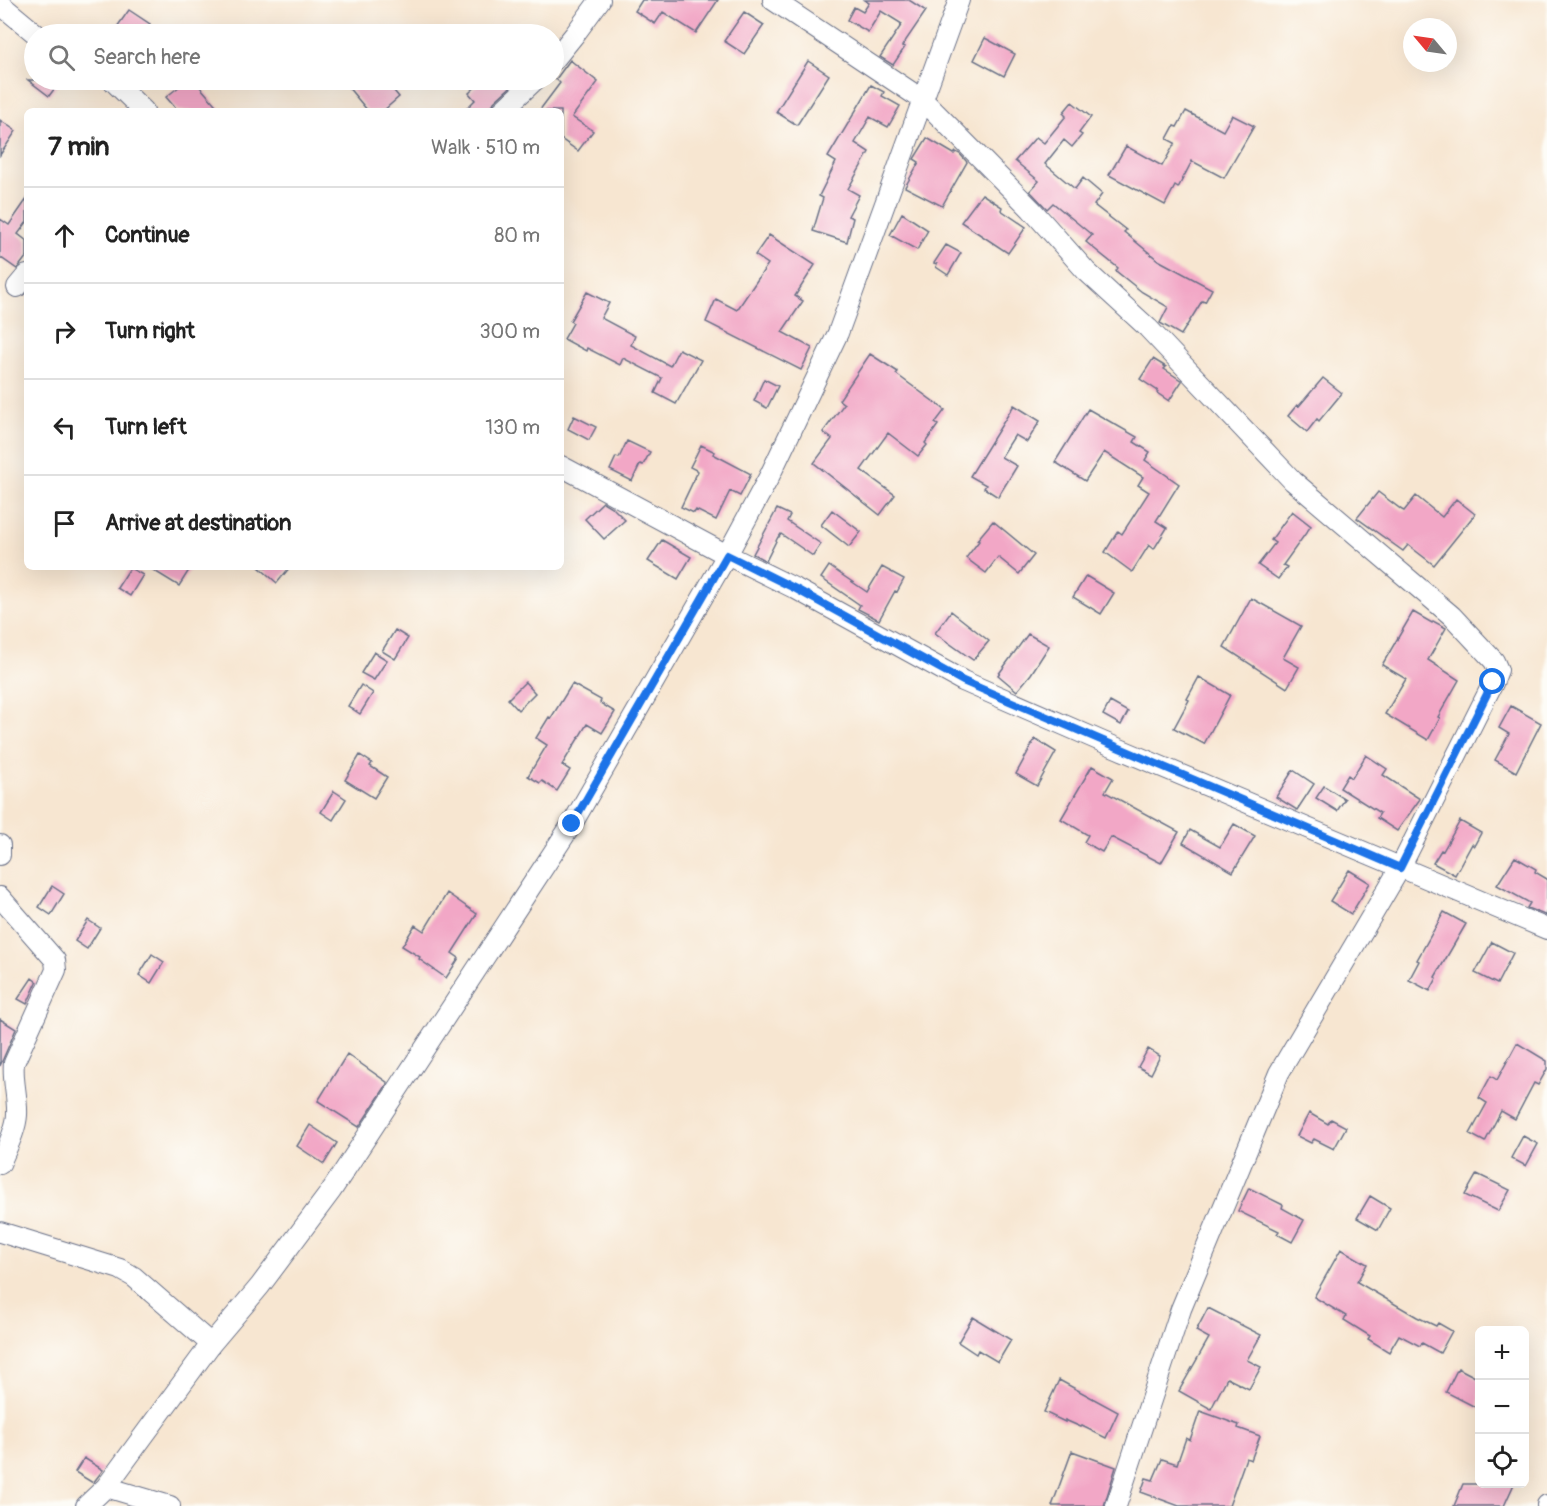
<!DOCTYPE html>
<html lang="en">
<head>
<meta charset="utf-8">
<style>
	:root { --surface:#fff; --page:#f6f6f6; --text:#222; --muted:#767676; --line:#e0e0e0 }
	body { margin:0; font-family:Pangolin,sans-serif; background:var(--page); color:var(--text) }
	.controls { position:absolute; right:18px; bottom:18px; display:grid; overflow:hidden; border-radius:9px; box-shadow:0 6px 24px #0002 }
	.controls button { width:54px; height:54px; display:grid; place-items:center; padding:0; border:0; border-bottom:2px solid var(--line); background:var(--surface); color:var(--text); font:30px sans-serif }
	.compass { position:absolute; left:1403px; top:18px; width:54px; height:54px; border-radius:50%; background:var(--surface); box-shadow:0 6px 24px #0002; rotate:299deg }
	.stop { position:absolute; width:18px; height:18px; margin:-14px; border:4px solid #1a73e8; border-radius:50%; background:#fff }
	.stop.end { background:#1a73e8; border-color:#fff; box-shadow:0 2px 6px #0008 }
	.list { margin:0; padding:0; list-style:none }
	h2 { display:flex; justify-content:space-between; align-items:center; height:78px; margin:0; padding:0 24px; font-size:26px }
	h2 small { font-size:20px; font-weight:400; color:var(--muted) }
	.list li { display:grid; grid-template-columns:39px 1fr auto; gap:18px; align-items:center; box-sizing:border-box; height:96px; padding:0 24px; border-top:2px solid var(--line) }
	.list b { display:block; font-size:22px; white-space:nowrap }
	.list em { font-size:20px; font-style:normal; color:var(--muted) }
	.icon { flex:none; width:33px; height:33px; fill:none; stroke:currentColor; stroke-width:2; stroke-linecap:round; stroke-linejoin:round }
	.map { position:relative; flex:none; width:1547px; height:1506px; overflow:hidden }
	.search { position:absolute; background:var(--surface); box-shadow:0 6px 24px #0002; left:24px; top:24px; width:540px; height:66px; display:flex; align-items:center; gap:15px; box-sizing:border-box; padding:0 21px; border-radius:33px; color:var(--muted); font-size:22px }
	.panel { position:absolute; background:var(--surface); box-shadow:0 6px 24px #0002; left:24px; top:108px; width:540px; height:462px; border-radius:9px }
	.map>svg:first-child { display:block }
</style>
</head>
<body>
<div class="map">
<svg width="1547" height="1506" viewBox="0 0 1547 1506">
	<rect width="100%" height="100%" fill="#fdfcf7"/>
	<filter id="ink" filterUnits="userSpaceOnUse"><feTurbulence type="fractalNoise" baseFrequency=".0167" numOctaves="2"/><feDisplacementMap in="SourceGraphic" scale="12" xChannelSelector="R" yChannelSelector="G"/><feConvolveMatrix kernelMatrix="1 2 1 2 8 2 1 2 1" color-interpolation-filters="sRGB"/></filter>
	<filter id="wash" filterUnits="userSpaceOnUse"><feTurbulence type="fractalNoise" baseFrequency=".008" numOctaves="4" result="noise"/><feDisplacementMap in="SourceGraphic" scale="24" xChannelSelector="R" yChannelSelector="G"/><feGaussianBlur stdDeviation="1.35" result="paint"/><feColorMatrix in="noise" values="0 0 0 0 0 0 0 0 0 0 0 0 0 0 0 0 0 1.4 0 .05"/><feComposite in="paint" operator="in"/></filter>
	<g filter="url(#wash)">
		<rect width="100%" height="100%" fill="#f7e6d1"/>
		<g id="blocks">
			<path fill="#f2a7c6" d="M 642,0 L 718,0 L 696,33 L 663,12 L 655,24 L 635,11 Z
				M 864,0 L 909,0 L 926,11 L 902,46 L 905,47 L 893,65 L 880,57 L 902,24 L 881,11 L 868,32 L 847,20 L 854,7 L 863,12 L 869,3 Z
				M 129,10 L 150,24 L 143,34 L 112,34 Z
				M 744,12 L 764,25 L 744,54 L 724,41 Z
				M 985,38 L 1015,54 L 1004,76 L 974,60 Z
				M 570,60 L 598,82 L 572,117 L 593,131 L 578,151 L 561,139 L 561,111 L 539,111 L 560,83 L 556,79 Z
				M 808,61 L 829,75 L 797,125 L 776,112 Z
				M 28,80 L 61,80 L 49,96 Z
				M 175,80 L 194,80 L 221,111 L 178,111 L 166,97 L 180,86 Z
				M 342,80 L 385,80 L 399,97 L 383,111 L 368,111 Z
				M 483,80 L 518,80 L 494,102 L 490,111 L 464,111 L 475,100 L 469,93 Z
				M 871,85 L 884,92 L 882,96 L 900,106 L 888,127 L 870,117 L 855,143 L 869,152 L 848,189 L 859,195 L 848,216 L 853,218 L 847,242 L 813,231 L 823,198 L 819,196 L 836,162 L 828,157 Z
				M 1072,102 L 1091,117 L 1079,133 L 1082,135 L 1072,147 L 1064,140 L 1045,164 L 1075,189 L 1083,178 L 1102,194 L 1094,205 L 1126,230 L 1124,232 L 1158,260 L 1212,289 L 1205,302 L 1202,301 L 1181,335 L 1160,323 L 1168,307 L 1142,292 L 1116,271 L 1118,268 L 1086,242 L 1092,235 L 1053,203 L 1047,209 L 1030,191 L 1039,181 L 1015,161 L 1036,137 L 1044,143 L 1066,116 L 1063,113 Z
				M 1186,111 L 1223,131 L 1232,115 L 1254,126 L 1224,178 L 1192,161 L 1178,188 L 1175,186 L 1165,205 L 1109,175 L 1126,146 L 1162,166 L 1175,143 L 1167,139 L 1174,126 L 1177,127 Z
				M 0,120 L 16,131 L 0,155 Z
				M 927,138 L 954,154 L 956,152 L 960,154 L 967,162 L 942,206 L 905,187 L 919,162 L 914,159 Z
				M 982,194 L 1002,207 L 1001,210 L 1026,227 L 1008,253 L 961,222 Z
				M 27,199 L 27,222 L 18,234 L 27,241 L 27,256 L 17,269 L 0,257 L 0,219 L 9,225 Z
				M 902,213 L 928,230 L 917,250 L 890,235 Z
				M 769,235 L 815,265 L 795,296 L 803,301 L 782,332 L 812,348 L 801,370 L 706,322 L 716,299 L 737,310 L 768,264 L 755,255 Z
				M 946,245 L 961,253 L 948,275 L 936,267 L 937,264 L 934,263 Z
				M 587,292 L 609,303 L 601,318 L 635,336 L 631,345 L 670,366 L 679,349 L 701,360 L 676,404 L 655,393 L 662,378 L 623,358 L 620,365 L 587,348 L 586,351 L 564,339 L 573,323 L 570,321 Z
				M 870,354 L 898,372 L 896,374 L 945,410 L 935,423 L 938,425 L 925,443 L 927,445 L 918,456 L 888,433 L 861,470 L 895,495 L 880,515 L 814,463 L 832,439 L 823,432 L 844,404 L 839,400 Z
				M 1153,359 L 1166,367 L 1164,369 L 1182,381 L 1169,401 L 1157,393 L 1158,391 L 1140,379 Z
				M 1323,378 L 1342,393 L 1319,421 L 1317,419 L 1307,432 L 1288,416 L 1297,405 L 1299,406 Z
				M 764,379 L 778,386 L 767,408 L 754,401 Z
				M 1014,405 L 1040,421 L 1027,442 L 1015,435 L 1001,457 L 1017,466 L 998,497 L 984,488 L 986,485 L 970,476 Z
				M 1088,409 L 1137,437 L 1134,442 L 1150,452 L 1145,460 L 1179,484 L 1156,521 L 1167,528 L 1154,549 L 1149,545 L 1132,572 L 1105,552 L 1118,531 L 1122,534 L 1149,492 L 1138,485 L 1143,477 L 1104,452 L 1085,481 L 1055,462 Z
				M 574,416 L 596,427 L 589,440 L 568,429 Z
				M 627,441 L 650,452 L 643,465 L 640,464 L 632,481 L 610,470 L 616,457 L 619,458 Z
				M 701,445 L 715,452 L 713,454 L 751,474 L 740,496 L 730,491 L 716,520 L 696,510 L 694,513 L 681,507 L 698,471 L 690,467 Z
				M 1378,492 L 1402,510 L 1404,511 L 1416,496 L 1442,517 L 1456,499 L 1475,514 L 1434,565 L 1408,545 L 1403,551 L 1357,518 Z
				M 603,502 L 613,508 L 625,520 L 604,539 L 585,519 Z
				M 777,509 L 790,515 L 787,521 L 821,544 L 813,556 L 781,534 L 779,537 L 778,537 L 766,561 L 753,554 Z
				M 832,510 L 861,532 L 849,547 L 821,525 Z
				M 1292,511 L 1311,526 L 1283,565 L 1287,567 L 1278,579 L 1258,565 L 1275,543 L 1271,540 Z
				M 993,521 L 1034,555 L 1019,574 L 998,557 L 986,573 L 966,558 L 979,541 L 977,540 Z
				M 662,540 L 691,557 L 678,579 L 648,561 Z
				M 829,566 L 867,592 L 882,567 L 904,579 L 897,592 L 895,591 L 879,620 L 858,609 L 860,605 L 821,578 Z
				M 148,567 L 191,567 L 179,586 Z
				M 259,567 L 290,567 L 277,583 Z
				M 130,568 L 143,575 L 130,596 L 117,588 Z
				M 1086,576 L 1114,593 L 1101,614 L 1073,597 Z
				M 1251,598 L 1301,626 L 1283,658 L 1299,667 L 1287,688 L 1224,647 Z
				M 951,611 L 989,641 L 973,660 L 935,633 Z
				M 1413,612 L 1432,623 L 1433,621 L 1446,628 L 1428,660 L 1459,680 L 1438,717 L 1440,718 L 1428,740 L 1385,714 L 1406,679 L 1382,665 Z
				M 395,630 L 408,638 L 395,659 L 382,651 Z
				M 1028,634 L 1049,646 L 1031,674 L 1017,691 L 998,675 Z
				M 374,652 L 387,660 L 374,680 L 361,673 Z
				M 1199,677 L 1230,695 L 1204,744 L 1174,728 L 1189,700 L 1187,699 Z
				M 525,682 L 535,693 L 518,710 L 508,699 Z
				M 572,684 L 601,700 L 600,703 L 615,712 L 602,733 L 587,724 L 562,765 L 570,770 L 557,791 L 542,781 L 540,783 L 528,776 L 547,745 L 536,738 L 549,717 L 551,718 Z
				M 361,685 L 373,693 L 360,714 L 348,706 Z
				M 1110,702 L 1128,712 L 1121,725 L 1103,715 Z
				M 1511,706 L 1541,723 L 1516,772 L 1495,760 L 1509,734 L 1499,728 Z
				M 1035,739 L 1056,752 L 1037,786 L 1016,774 Z
				M 360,755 L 372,763 L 370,766 L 387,777 L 374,798 L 345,780 Z
				M 1366,755 L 1387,769 L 1383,775 L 1420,799 L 1397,831 L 1377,818 L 1380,813 L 1340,788 L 1348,775 L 1352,778 Z
				M 1092,766 L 1113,778 L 1105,792 L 1179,832 L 1161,863 L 1111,837 L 1102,852 L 1084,842 L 1088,835 L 1061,819 Z
				M 1293,770 L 1314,784 L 1297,810 L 1276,797 Z
				M 1324,786 L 1345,799 L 1337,811 L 1316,798 Z
				M 334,791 L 346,799 L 333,820 L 321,812 Z
				M 1460,821 L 1481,833 L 1474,846 L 1472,844 L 1455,875 L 1433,863 L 1441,850 L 1443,851 Z
				M 1234,824 L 1255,836 L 1233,872 L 1183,843 L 1190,830 L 1220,847 Z
				M 1515,857 L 1536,869 L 1535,872 L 1547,879 L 1547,916 L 1527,908 L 1530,903 L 1497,885 Z
				M 1349,870 L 1370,883 L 1351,914 L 1330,901 Z
				M 52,886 L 64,894 L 51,915 L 39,907 Z
				M 447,893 L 477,914 L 452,953 L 459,958 L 446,978 L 419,959 L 420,957 L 402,946 L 415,925 L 424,931 Z
				M 1444,912 L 1466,924 L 1435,977 L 1437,978 L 1430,991 L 1409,980 L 1419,961 L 1417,960 Z
				M 88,920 L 100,928 L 87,949 L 75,941 Z
				M 1492,942 L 1513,953 L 1497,984 L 1475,973 Z
				M 152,954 L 164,962 L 151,983 L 139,975 Z
				M 32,978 L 37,982 L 27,1004 L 18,999 Z
				M 0,1019 L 16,1029 L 0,1066 Z
				M 1517,1043 L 1547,1061 L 1547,1069 L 1538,1085 L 1534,1083 L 1515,1119 L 1501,1111 L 1485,1142 L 1470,1134 L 1487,1103 L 1479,1098 L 1491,1076 L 1497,1080 Z
				M 1148,1049 L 1160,1056 L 1151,1074 L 1138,1067 Z
				M 347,1054 L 388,1083 L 359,1127 L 318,1101 Z
				M 1309,1113 L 1328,1124 L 1331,1119 L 1346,1127 L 1334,1149 L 1314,1139 L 1311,1143 L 1297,1136 Z
				M 310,1125 L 337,1143 L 324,1164 L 297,1146 Z
				M 1523,1136 L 1538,1144 L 1526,1166 L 1511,1158 Z
				M 1477,1174 L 1510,1190 L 1498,1211 L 1465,1195 Z
				M 1249,1188 L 1283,1205 L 1282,1208 L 1304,1220 L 1292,1242 L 1277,1234 L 1279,1231 L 1238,1211 Z
				M 1370,1196 L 1390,1208 L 1378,1230 L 1357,1218 Z
				M 1341,1249 L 1367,1264 L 1357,1282 L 1417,1317 L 1436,1326 L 1438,1323 L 1452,1331 L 1440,1353 L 1422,1343 L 1420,1346 L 1399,1335 L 1389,1352 L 1368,1339 L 1370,1336 L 1344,1320 L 1346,1316 L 1314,1297 Z
				M 1208,1308 L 1261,1335 L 1247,1360 L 1261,1367 L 1249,1389 L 1227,1378 L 1211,1409 L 1179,1391 L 1209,1338 L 1196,1331 Z
				M 973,1317 L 1011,1340 L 998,1362 L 978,1350 L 976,1354 L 958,1342 Z
				M 1458,1368 L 1479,1379 L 1479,1409 L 1446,1392 Z
				M 1059,1380 L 1118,1412 L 1106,1438 L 1082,1426 L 1081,1427 L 1065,1420 L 1065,1422 L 1044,1412 Z
				M 1200,1411 L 1239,1425 L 1238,1428 L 1260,1436 L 1251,1460 L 1246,1458 L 1229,1506 L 1179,1506 L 1141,1492 L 1146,1478 L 1153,1480 L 1162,1459 L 1177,1464 L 1186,1438 L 1190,1440 Z
				M 1072,1451 L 1116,1467 L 1104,1506 L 1052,1506 Z
				M 84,1458 L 103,1470 L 93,1483 L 75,1472 Z
				M 1463,1484 L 1514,1484 L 1504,1506 L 1454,1506 Z"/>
		</g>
	</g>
	<g filter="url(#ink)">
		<use href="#blocks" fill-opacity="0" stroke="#686f86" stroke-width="1.5"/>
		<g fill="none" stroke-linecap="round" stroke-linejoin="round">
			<defs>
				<path id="minor" d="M 773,0 L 923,100 L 1031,209 L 1086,271 L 1148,328 L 1293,481 L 1452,616 L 1494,661 L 1498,670 L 1493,683 L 1400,868 L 1279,1073 L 1181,1309 L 1116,1506
					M 0,4 L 36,34
					M 554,60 L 575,34 L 600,0
					M 112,80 L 144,111
					M 502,111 L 535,80
					M 17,287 L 27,275
					M 561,466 L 727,555 L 796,589 L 963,681 L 1103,742 L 1547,929
					M 0,845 L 0,855
					M 0,897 L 55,960 L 56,970 L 14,1063 C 12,1080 18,1097 17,1115 C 16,1131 6,1149 0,1164
					M 0,1232 L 120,1269 L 134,1277 L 211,1344
					M 106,1487 L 170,1506
					M 86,1506 L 106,1487 L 211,1344 L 260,1286 L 331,1191 L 572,824 L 727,555 L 769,477 L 838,333 L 959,0
					M 1547,1506 L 1547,1505"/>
			</defs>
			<use href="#minor" stroke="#686f86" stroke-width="22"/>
			<use href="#minor" stroke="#fff" stroke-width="20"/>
		</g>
	</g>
	<g fill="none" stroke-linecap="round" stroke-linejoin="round" filter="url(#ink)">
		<path stroke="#1a73e8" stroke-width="8" d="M 572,824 L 727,555 L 796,589 L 963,681 L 1400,868 L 1493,682"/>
	</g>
</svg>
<div class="controls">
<button>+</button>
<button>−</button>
<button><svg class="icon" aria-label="locate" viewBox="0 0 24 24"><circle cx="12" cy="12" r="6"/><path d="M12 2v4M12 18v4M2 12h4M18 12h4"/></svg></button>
</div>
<svg class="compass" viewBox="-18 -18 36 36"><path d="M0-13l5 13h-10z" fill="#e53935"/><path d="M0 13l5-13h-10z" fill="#767676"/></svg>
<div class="stop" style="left:1493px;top:682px"></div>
<div class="stop end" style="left:572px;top:824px"></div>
<div class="search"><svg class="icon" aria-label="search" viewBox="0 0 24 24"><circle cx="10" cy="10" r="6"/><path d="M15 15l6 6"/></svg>Search here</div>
<section class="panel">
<h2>7 min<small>Walk · 510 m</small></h2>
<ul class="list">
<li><svg class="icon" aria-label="ahead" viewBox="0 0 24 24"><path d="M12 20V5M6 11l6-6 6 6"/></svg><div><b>Continue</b></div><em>80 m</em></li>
<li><svg class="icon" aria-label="right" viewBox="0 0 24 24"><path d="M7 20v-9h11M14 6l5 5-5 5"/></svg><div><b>Turn right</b></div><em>300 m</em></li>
<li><svg class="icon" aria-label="left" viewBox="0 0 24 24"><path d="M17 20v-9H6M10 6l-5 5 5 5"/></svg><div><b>Turn left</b></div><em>130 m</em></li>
<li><svg class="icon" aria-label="arrive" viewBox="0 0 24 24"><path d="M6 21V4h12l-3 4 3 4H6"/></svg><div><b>Arrive at destination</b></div></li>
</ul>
</section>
</div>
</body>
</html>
